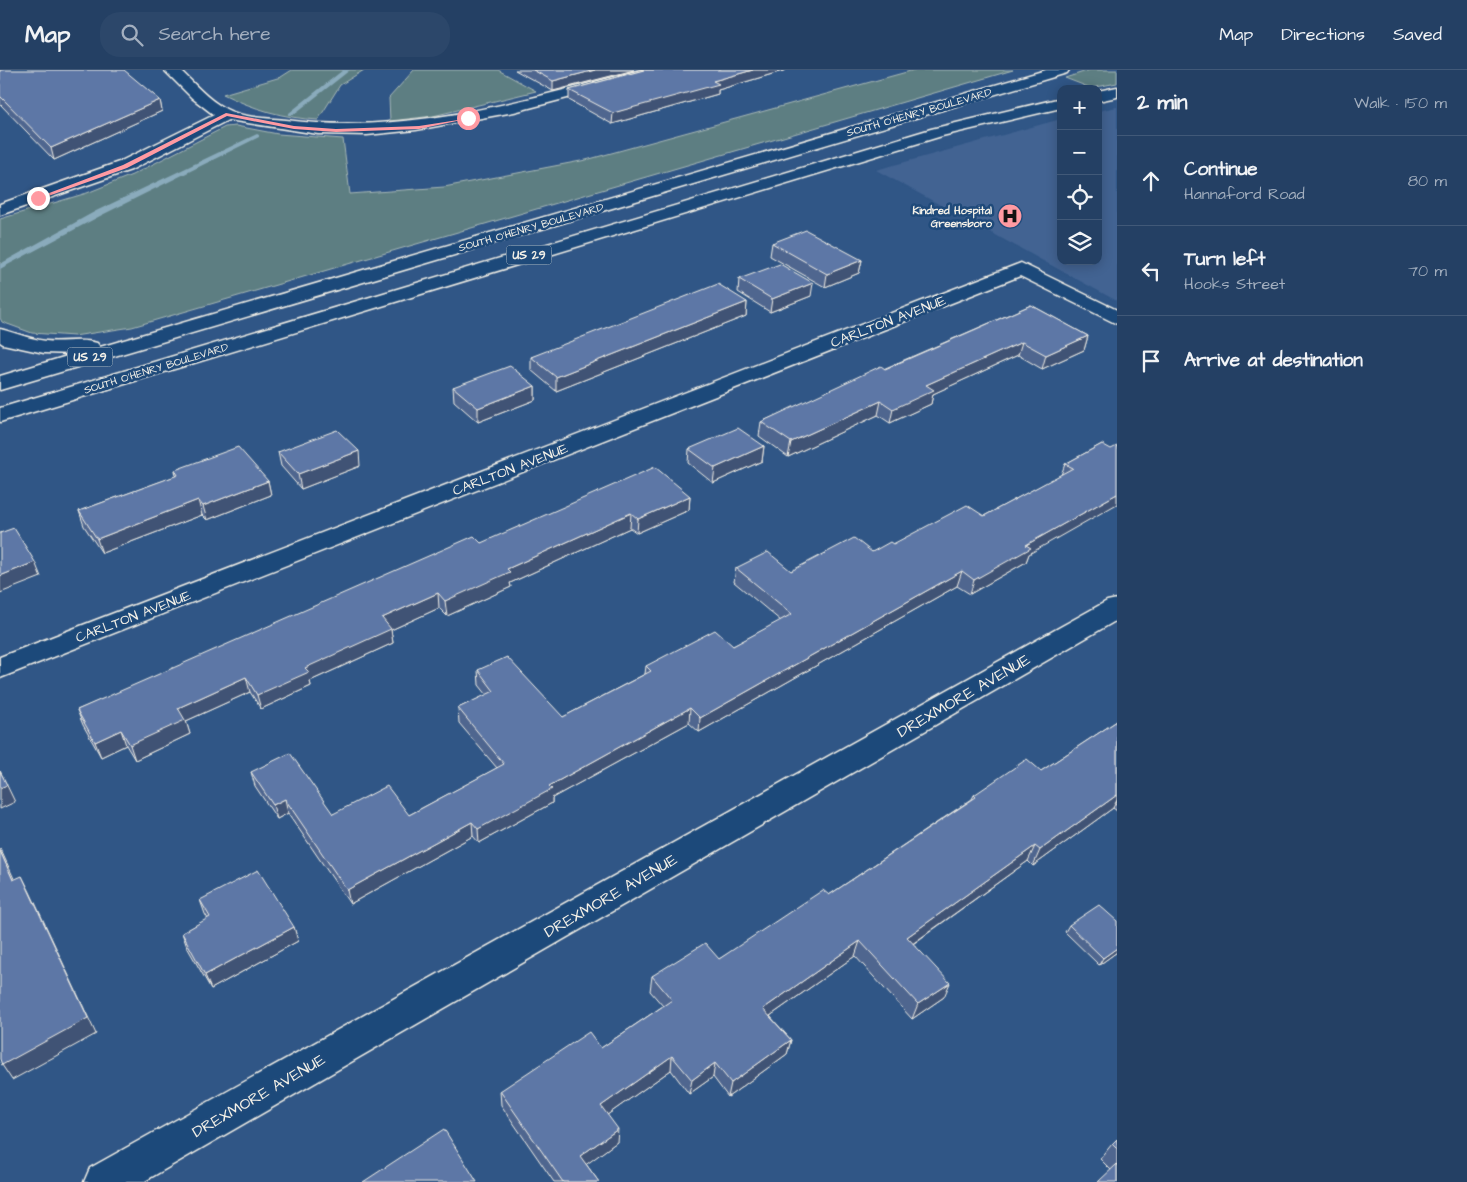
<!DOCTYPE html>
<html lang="en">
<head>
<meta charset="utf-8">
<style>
	:root { --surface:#244064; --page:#2c476a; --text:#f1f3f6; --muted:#a3afbf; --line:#415978 }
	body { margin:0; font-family:"Architects Daughter",sans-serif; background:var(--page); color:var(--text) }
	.controls { position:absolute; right:15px; top:15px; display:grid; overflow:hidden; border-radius:10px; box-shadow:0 2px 12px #0003 }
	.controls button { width:45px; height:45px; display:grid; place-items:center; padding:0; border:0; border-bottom:1px solid var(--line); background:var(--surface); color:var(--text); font:25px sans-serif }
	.stop { position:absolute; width:15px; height:15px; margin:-11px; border:4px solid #ff9aa2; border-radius:50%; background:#fff }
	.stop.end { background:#ff9aa2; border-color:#fff; box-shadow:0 1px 5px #0008 }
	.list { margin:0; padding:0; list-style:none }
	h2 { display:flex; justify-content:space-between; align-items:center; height:65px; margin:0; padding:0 20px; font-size:21px }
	h2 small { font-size:16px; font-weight:400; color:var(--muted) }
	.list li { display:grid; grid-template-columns:32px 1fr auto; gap:15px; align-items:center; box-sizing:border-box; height:90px; padding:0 20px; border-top:1px solid var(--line) }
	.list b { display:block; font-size:19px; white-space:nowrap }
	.list p { margin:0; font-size:16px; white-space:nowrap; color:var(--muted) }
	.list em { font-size:16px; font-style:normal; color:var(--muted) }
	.icon { flex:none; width:28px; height:28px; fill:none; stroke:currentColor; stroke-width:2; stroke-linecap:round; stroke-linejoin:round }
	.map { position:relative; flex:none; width:1117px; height:1112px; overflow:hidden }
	header { display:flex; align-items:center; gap:30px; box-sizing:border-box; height:70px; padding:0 25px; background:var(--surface); border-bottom:1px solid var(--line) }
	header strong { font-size:24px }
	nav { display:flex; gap:28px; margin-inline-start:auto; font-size:18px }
	.search { width:350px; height:45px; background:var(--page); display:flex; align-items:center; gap:12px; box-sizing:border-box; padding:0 18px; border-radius:20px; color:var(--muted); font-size:19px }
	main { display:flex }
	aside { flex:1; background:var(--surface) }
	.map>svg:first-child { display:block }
</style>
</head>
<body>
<header>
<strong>Map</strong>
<div class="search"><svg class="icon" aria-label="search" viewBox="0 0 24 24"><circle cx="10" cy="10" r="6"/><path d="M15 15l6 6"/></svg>Search here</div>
<nav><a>Map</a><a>Directions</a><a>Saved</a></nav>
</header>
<main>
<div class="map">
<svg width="1117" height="1112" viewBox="0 0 1117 1112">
	<rect width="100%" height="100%" fill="#305686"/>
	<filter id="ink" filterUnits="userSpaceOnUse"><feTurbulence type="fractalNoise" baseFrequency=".02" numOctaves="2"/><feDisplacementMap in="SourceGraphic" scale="10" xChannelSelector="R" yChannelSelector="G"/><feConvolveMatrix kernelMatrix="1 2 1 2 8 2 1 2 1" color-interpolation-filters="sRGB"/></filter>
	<g filter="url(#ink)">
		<path fill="#426392" d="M 1117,37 L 1117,231 L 876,100 L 1061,49 L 1061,191 L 1098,191 L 1098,41 Z"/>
		<path fill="#5d7e82" stroke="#a8b8b5" d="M 292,0 L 364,0 L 340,15 L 318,50 C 284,48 253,39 223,24 L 281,7 Z
			M 414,0 L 498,0 L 536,21 L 433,46 L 390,51 L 389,28 Z
			M 914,0 L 1013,0 L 132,257 L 74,266 L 32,263 L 2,252 L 0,248 L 0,149 L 87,123 L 132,105 L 225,57 L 236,56 L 278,64 L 343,69 L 350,124 L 444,117 L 586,90 Z
			M 1090,0 L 1117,0 L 1117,13 L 1091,18 L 1065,8 Z"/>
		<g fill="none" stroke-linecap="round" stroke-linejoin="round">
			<path fill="#8aabbc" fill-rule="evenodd" d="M 343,0 L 350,0 L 293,45 L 289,45 L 289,43 Z
				M 257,64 L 259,65 L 259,67 L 102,145 L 0,199 L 0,194 L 96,141 Z"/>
			<defs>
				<path id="minor" d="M 164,0 L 180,0 C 194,13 208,30 226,39 C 243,48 267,48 286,50 C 408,66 524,30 641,0 L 665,0 L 663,3 L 514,42 L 416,60 L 367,65 L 318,64 L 228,50 L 131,100 L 0,145 L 0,134 L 119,92 L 214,45 L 192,28 Z
					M 1021,193 L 1117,240 L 1117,254 L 1020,206 L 0,608 L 0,587 Z
					M 1117,529 L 1117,550 L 143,1112 L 84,1112 L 90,1098 L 1107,531 Z"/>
				<path id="motorway" d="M 1046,0 L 1069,0 L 1067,3 L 0,320 L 0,306 L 74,284 L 44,283 L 3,274 L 0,272 L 0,259 C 16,263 30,269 46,271 C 63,273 81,268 97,273 L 100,277 Z
					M 1117,17 L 1117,27 L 1098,31 L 1098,21 Z
					M 1061,28 L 1061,38 L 942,66 L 0,352 L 0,338 L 931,59 Z"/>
			</defs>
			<use href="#minor" stroke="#f4f1e8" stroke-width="3"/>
			<use href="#motorway" stroke="#f4f1e8" stroke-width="3"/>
			<use href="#minor" fill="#1f4a7a" fill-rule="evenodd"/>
			<use href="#motorway" fill="#1f4a7a" fill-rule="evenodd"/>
		</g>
		<path fill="#50668f" stroke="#f4f1e8" d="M 0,0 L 160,30 L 162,41 L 54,90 L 0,34 Z
			M 515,0 L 634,0 L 553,21 Z
			M 644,0 L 786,0 L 718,20 L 718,24 L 612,54 L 569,30 L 569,20 Z
			M 772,173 L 862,190 L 859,203 L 825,217 L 770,186 Z
			M 739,209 L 811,226 L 770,242 L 738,222 Z
			M 747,232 L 746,246 L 556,321 L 531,300 L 531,287 Z
			M 1031,235 L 1088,266 L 1084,280 L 1042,299 L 1018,285 L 933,324 L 931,334 L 890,353 L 878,345 L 788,387 L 759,366 L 761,352 Z
			M 535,316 L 535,330 L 478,352 L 454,331 L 453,317 Z
			M 1102,374 L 1029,484 L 1026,492 L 970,524 L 957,516 L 699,662 L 689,653 L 552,728 L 552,733 L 479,773 L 473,766 L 350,834 L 288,743 L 277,749 L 255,716 L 251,702 L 333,744 L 409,745 L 497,698 L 459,653 L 458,638 L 487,625 L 479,615 L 478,600 L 563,647 L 645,604 L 646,596 L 733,576 L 781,551 L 734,512 L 736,498 L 791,501 L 872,482 L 893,474 L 984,446 L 1061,405 L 1065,394 Z
			M 764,376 L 762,391 L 713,413 L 688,393 L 689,379 Z
			M 278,382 L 360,396 L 301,419 L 281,396 Z
			M 175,400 L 268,411 L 271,425 L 207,450 L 202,445 L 102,483 L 84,456 L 79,441 L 176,406 Z
			M 690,426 L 689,440 L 637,463 L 630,458 L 510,513 L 511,517 L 447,546 L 439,538 L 391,560 L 393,573 L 310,611 L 311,616 L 261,639 L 250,622 L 186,651 L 190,664 L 135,690 L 126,675 L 101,687 L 83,655 L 77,640 L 481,473 Z
			M 1117,651 L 1117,741 L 1113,738 L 1033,796 L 1028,791 L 913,874 L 944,927 L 912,949 L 855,886 L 770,946 L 791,970 L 787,984 L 728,1027 L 713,1007 L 689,1024 L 671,1000 L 607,1045 L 617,1072 L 586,1094 L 599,1112 L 554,1112 L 501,1035 L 500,1021 L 601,978 L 663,936 L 650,921 L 652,906 L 719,889 L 829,825 L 972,729 L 974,725 L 1041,701 Z
			M 200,830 L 294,857 L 298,871 L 211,919 L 187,877 L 182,863 L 208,849 L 205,844 Z
			M 1069,855 L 1117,882 L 1099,895 L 1065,862 Z
			M 1117,1069 L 1117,1112 L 1111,1100 L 1100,1089 L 1112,1074 Z"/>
		<path fill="#415374" stroke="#f4f1e8" d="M 595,0 L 634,0 L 553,21 L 553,11 Z
			M 753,0 L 786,0 L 718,20 L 718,24 L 612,54 L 613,43 L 713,11 Z
			M 160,30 L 162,41 L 54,90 L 51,78 Z
			M 862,190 L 859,203 L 825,217 L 827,204 Z
			M 813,213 L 811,226 L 770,242 L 772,229 Z
			M 747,232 L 746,246 L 556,321 L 556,307 Z
			M 1088,266 L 1084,280 L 1042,299 L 1046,285 Z
			M 1022,272 L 1018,285 L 933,324 L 931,334 L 890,353 L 893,339 L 926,315 Z
			M 535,316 L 535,330 L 478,352 L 478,338 Z
			M 881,331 L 878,345 L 788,387 L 791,372 Z
			M 764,376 L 762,391 L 713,413 L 715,398 Z
			M 359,381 L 360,396 L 301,419 L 298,404 Z
			M 268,411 L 271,425 L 207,450 L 203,436 Z
			M 1117,424 L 1117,434 L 1029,484 L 1026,492 L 970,524 L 974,510 L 1026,475 Z
			M 690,426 L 689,440 L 637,463 L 638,449 Z
			M 198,430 L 202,445 L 102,483 L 97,469 Z
			M 631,443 L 630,458 L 510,513 L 511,517 L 447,546 L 445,531 L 507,499 Z
			M 35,492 L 41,507 L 0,523 L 0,506 Z
			M 962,501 L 957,516 L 699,662 L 700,648 Z
			M 438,523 L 439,538 L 391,560 L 393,573 L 310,611 L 311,616 L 261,639 L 257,625 L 305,598 L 382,548 Z
			M 246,607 L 250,622 L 186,651 L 190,664 L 135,690 L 130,675 L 178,638 Z
			M 690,638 L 689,653 L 552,728 L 552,733 L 479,773 L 478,759 L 549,716 Z
			M 121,660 L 126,675 L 101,687 L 95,672 Z
			M 0,701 L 15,732 L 0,739 Z
			M 1117,725 L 1117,730 L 1113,738 L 1033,796 L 1040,780 Z
			M 285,729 L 288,743 L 277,749 L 273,735 Z
			M 472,752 L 473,766 L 350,834 L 347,820 Z
			M 1035,776 L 1028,791 L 901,882 L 907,867 Z
			M 0,778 L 22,826 L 13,810 L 0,781 Z
			M 22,806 L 30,822 L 96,964 L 12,1010 L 2,995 Z
			M 294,857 L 298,871 L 211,919 L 205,905 Z
			M 860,871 L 855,886 L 760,953 L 763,939 Z
			M 1117,878 L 1117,882 L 1099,895 L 1103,888 Z
			M 950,913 L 944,927 L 912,949 L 918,934 Z
			M 791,970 L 787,984 L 728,1027 L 731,1013 Z
			M 672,986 L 671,1000 L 600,1050 L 601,1036 Z
			M 715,993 L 713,1007 L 689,1024 L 692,1010 Z
			M 618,1059 L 617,1072 L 580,1099 L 580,1086 Z"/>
		<path fill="#5d77a6" stroke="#f4f1e8" d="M 0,0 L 124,0 L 160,30 L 51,78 L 0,26 Z
			M 533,0 L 595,0 L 553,11 Z
			M 644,0 L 753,0 L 713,11 L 719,14 L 613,43 L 569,20 Z
			M 806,160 L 862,190 L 827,204 L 772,173 Z
			M 780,194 L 813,213 L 772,229 L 739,209 Z
			M 718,214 L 747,232 L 556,307 L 531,287 Z
			M 1031,235 L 1088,266 L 1046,285 L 1022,272 L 926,315 L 934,320 L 893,339 L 881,331 L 791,372 L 761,352 L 881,296 L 885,299 Z
			M 510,296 L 535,316 L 478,338 L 453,317 Z
			M 738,358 L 764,376 L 715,398 L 689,379 Z
			M 337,360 L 359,381 L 298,404 L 278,382 Z
			M 1102,374 L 1111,379 L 1117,376 L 1117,424 L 1026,475 L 1031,478 L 974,510 L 962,501 L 700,648 L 690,638 L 549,716 L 552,719 L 478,759 L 472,752 L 347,820 L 285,729 L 273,735 L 251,702 L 290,683 L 333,744 L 387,716 L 409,745 L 504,694 L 458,638 L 494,621 L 478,600 L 507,587 L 563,647 L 651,601 L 646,596 L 715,560 L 733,576 L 792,544 L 736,498 L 768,482 L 791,501 L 854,468 L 872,482 L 890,472 L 893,474 L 967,435 L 984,446 L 1073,398 L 1065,394 Z
			M 238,377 L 268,411 L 203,436 L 198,430 L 97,469 L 79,441 L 178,405 L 175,400 Z
			M 655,397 L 690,426 L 638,449 L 631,443 L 507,499 L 510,502 L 445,531 L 438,523 L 382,548 L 391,559 L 305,598 L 309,602 L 257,625 L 246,607 L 178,638 L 185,650 L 130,675 L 121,660 L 95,672 L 77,640 L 474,466 L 481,473 Z
			M 14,458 L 35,492 L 0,506 L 0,463 Z
			M 1117,651 L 1117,725 L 1040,780 L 1035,776 L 907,867 L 950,913 L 918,934 L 860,871 L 763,939 L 791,970 L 731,1013 L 715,993 L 692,1010 L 672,986 L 601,1036 L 618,1059 L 580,1086 L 599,1112 L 563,1112 L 500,1021 L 589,962 L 601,978 L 672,930 L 652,906 L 705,873 L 719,889 L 823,820 L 829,825 L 976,727 L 974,725 L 1027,689 L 1041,701 Z
			M 0,701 L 7,715 L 0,718 Z
			M 0,781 L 13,810 L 22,806 L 88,948 L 2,995 L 0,989 Z
			M 258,800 L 294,857 L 205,905 L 182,863 L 210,847 L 200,830 Z
			M 1099,835 L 1117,851 L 1117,878 L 1103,888 L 1069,855 Z
			M 444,1059 L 477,1112 L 363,1112 Z
			M 1117,1069 L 1117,1079 L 1112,1074 Z
			M 1117,1094 L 1117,1112 L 1098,1112 Z"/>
	</g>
	<path fill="#ff9aa2" d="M 226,43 L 294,56 L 336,59 L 419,56 L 471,48 L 419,59 L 336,62 L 294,59 L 227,46 L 127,98 L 40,129 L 36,128 L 123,95 Z"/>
	<defs>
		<symbol id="hospital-disc" viewBox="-11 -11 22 22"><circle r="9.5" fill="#ff9aa2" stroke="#1f4a7a"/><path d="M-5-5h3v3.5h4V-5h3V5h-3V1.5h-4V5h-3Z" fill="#111"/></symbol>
	</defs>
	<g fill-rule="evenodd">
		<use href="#hospital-disc" x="996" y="132" width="28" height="28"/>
	</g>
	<g text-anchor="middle" stroke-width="5" stroke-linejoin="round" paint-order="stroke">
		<g font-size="11" fill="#f4f1e8" stroke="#1f4a7a">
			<text transform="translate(919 42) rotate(-16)" y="4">SOUTH O'HENRY BOULEVARD</text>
			<text transform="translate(531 157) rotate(-16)" y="4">SOUTH O'HENRY BOULEVARD</text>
			<text transform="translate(156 298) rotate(-17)" y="4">SOUTH O'HENRY BOULEVARD</text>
		</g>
		<g font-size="11" font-weight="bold" fill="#f4f1e8" stroke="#1f4a7a" text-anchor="end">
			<text x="992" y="144">Kindred Hospital<tspan x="992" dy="13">Greensboro</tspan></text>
		</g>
		<g fill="#1f4a7a" stroke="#b4bfc7" stroke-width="1">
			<rect x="506.5" y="175.5" width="45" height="19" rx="4"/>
			<rect x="67.5" y="277.5" width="45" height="19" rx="4"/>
		</g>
		<g font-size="12" font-weight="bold" fill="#f4f1e8">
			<text x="529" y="189">US 29</text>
			<text x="90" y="291">US 29</text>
		</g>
		<g font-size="14" fill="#f4f1e8" stroke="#1f4a7a">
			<text transform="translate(888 251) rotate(-21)" y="5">CARLTON AVENUE</text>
			<text transform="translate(510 399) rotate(-21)" y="5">CARLTON AVENUE</text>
			<text transform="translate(133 546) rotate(-21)" y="5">CARLTON AVENUE</text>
		</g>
		<g font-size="16" fill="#f4f1e8" stroke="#1f4a7a">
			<text transform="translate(963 625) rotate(-30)" y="6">DREXMORE AVENUE</text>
			<text transform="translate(610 825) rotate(-30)" y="6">DREXMORE AVENUE</text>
			<text transform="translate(258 1025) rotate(-30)" y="6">DREXMORE AVENUE</text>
		</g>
	</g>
</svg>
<div class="controls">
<button>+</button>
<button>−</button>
<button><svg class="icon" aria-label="locate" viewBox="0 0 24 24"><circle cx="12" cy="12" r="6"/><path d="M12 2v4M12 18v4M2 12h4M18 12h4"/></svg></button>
<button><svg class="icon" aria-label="layers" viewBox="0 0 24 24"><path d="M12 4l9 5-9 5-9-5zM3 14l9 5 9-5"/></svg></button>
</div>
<div class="stop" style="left:468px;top:48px"></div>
<div class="stop end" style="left:38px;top:128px"></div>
</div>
<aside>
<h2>2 min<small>Walk · 150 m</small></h2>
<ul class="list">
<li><svg class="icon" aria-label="ahead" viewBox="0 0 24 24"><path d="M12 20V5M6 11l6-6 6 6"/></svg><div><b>Continue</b><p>Hannaford Road</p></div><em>80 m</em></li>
<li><svg class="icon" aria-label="left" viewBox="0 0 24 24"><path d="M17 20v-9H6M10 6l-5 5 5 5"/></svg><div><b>Turn left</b><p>Hooks Street</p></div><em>70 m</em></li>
<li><svg class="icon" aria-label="arrive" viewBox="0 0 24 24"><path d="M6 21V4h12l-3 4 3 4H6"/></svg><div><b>Arrive at destination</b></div></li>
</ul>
</aside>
</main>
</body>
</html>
